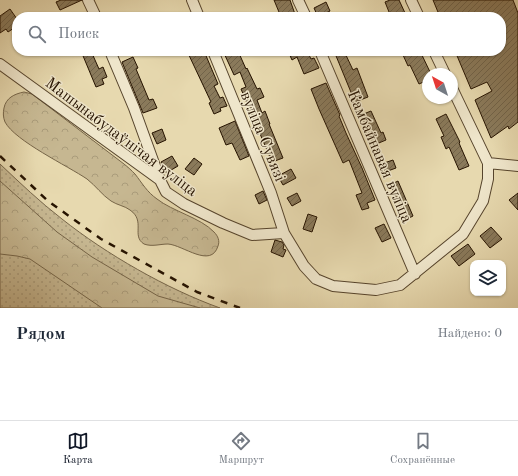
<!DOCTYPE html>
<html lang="ru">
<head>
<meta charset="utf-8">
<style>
	:root { --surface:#fff; --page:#f2f2f3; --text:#1f2937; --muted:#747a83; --line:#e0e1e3; --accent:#111827 }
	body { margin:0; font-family:"Old Standard TT",serif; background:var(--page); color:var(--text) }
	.controls { position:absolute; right:12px; bottom:12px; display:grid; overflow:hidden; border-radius:8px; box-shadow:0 1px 3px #0004 }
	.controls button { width:36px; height:36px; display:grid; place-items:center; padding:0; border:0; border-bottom:1px solid var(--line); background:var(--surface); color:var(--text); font:20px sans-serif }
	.compass { position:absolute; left:422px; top:68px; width:36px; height:36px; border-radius:50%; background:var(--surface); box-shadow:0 1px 3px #0004; rotate:321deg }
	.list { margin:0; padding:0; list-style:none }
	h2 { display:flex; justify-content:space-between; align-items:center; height:52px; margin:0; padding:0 16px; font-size:17px }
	h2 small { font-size:13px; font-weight:400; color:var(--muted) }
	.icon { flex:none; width:22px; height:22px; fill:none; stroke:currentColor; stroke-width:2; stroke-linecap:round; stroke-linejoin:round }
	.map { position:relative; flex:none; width:518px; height:308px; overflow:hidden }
	.search { position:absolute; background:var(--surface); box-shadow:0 1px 3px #0004; left:12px; right:12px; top:12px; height:44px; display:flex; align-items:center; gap:10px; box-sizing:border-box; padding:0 14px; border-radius:16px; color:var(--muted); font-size:15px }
	.sheet { height:112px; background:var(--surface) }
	nav { display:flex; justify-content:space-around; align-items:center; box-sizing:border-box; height:56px; border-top:1px solid var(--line); background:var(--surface); font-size:11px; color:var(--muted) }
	nav a { display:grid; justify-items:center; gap:2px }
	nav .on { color:var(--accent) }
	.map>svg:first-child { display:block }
</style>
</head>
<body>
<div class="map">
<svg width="518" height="308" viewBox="0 0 518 308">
	<defs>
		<pattern id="green-dots" width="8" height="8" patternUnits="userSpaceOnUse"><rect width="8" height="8" fill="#c6b791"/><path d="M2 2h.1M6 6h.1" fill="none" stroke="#aa9c7b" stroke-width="1.8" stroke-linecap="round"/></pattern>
		<pattern id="forest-crowns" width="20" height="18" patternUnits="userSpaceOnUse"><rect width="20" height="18" fill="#c6b791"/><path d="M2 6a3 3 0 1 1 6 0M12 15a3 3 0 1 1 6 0" fill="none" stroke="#aa9c7b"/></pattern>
		<pattern id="building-hatch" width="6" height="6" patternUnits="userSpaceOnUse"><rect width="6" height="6" fill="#8a7a5b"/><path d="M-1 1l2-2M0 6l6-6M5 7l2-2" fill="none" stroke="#716349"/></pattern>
	</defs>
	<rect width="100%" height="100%" fill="#e7d9af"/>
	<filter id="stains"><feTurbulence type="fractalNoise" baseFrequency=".005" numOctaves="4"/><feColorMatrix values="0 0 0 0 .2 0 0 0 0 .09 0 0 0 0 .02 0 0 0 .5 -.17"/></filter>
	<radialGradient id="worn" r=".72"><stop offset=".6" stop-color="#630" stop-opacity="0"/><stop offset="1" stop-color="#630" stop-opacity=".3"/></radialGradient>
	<path fill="url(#green-dots)" stroke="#766548" d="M 0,164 C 20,183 40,202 62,219 C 106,254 167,289 220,308 L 0,308 Z"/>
	<path fill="url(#forest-crowns)" stroke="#766548" d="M 24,92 L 32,94 L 124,164 C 128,167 132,171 135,174 C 142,183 147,192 157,199 C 172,211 201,218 214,232 C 218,236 220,241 218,246 C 211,269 183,245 168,244 C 160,244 152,247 144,244 C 131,236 146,221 130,210 C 125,206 117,205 111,201 C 102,195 96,186 87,179 C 68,166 15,141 5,122 C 3,117 3,113 4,108 C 6,98 14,94 24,92 Z
		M 0,181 L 57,232 L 92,257 L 158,296 L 200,308 L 102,308 L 30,259 L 17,256 L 0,254 Z"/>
	<path fill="url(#building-hatch)" stroke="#261300" d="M 61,0 L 82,0 L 60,10 L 56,2 Z
		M 274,0 L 290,0 L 296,17 L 281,17 Z
		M 390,0 L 399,0 L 405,13 L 396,17 L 391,17 L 385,2 Z
		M 433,0 L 513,0 L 518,13 L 518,122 L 509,129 L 508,126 L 491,138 L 475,100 L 492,91 L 487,82 L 471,89 L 455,51 L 501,51 L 501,17 L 440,17 Z
		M 326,2 L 330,11 L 318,17 L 314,8 Z
		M 10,9 L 17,19 L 17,26 L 8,32 L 6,29 L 0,33 L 0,16 Z
		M 81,51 L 91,51 L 99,69 L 103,67 L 107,77 L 102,79 L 104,84 L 96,87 Z
		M 187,51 L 204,51 L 218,84 L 214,86 L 220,98 L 223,97 L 227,106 L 220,108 L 221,111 L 214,114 L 209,103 L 211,102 Z
		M 223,51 L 238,51 L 246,69 L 247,68 L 257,89 L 260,88 L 264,97 L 257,100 L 262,113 L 265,111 L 270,124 L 269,124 L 283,158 L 272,162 L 241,89 L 246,87 L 240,72 L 234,75 Z
		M 288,51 L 311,51 L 308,53 L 311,59 L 314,58 L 319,68 L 304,74 L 297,57 L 292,60 Z
		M 334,51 L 344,51 L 353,70 L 357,68 L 368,97 L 355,102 Z
		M 411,51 L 420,51 L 431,74 L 428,74 L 428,80 L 419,84 L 410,65 L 408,66 L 403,55 Z
		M 133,57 L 138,68 L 136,69 L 149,100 L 153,99 L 157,108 L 143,113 L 122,62 Z
		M 326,83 L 340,115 L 339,116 L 346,133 L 362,168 L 375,200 L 367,203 L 369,208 L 362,210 L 356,195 L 362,193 L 349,160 L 343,163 L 319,109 L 311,89 Z
		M 371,111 L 381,133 L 383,132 L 386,140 L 374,145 L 361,115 Z
		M 446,114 L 460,142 L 459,143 L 469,166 L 459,170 L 449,147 L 446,149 L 441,137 L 444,136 L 436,119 Z
		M 235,121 L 249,156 L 240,160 L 232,143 L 226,145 L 219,128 Z
		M 162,129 L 166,140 L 157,144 L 152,133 Z
		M 172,156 L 178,166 L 166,173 L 161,162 Z
		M 194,158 L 202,164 L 194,175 L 185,169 Z
		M 393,160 L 396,168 L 385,172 L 381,164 Z
		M 291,169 L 296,178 L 283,185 L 278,176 Z
		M 398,181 L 413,216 L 405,220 L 399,208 L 401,207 L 390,185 Z
		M 263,191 L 267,200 L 259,204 L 255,195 Z
		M 297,193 L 301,201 L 292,206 L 287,198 Z
		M 518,193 L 518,210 L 509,200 Z
		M 308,214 L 317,217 L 312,232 L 303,229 Z
		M 384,224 L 391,238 L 382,242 L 375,228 Z
		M 491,227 L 502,239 L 490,248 L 480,236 Z
		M 275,240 L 282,242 L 284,245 L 283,249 L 286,250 L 283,257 L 271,252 Z
		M 468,244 L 475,254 L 459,266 L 451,256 Z"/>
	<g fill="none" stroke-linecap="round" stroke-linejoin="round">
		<defs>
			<path id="minor" d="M 88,0 L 96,17
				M 192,0 L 199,17
				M 298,0 L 306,17
				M 411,0 L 419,17
				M 110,51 L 134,108 L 160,180
				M 213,51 L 271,193 L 284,233
				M 320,51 L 415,274
				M 434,51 L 445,74
				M 0,64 L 160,180 L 166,192 L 184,204 L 223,223 L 252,235 L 284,233 L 304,266 L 316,279 L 333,286 L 376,290 L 400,285 L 463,234 L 483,201 L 488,179 L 488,163 L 518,166
				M 452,88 L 488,163"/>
		</defs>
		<use href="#minor" stroke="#56442c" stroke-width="12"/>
		<use href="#minor" stroke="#efe6cb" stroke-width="10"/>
		<path stroke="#261300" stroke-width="2.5" stroke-dasharray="7 7" stroke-linecap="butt" d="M 0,156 L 48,201 L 101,239 L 197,292 L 240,308"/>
	</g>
	<g text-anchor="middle" stroke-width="3" stroke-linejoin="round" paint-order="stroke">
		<g font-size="16" fill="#261300" stroke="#efe6cb">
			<text transform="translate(122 136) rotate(37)" y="6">Машынабудаўнічая вуліца</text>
			<text transform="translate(264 136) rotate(68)" y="6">вуліца Сувязі</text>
			<text transform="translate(381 156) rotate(67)" y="6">Камбайнавая вуліца</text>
		</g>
	</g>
	<rect width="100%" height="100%" filter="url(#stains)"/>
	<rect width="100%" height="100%" fill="url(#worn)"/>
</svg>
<div class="controls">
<button><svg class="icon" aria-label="layers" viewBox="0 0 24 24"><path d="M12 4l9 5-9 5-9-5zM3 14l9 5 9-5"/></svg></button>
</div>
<svg class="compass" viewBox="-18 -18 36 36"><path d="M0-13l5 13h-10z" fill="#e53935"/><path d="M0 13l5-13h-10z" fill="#747a83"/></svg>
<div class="search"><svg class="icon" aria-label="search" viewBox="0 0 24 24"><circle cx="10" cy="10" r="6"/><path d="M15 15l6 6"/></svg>Поиск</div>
</div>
<section class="sheet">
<h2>Рядом<small>Найдено: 0</small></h2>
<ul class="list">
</ul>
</section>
<nav>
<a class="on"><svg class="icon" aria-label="map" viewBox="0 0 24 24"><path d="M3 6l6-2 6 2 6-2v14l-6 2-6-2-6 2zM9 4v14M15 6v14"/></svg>Карта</a>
<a><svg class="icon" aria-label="directions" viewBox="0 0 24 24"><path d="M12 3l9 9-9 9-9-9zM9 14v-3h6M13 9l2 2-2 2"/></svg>Маршрут</a>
<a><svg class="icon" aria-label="saved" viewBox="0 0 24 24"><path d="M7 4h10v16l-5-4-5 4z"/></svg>Сохранённые</a>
</nav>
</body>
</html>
